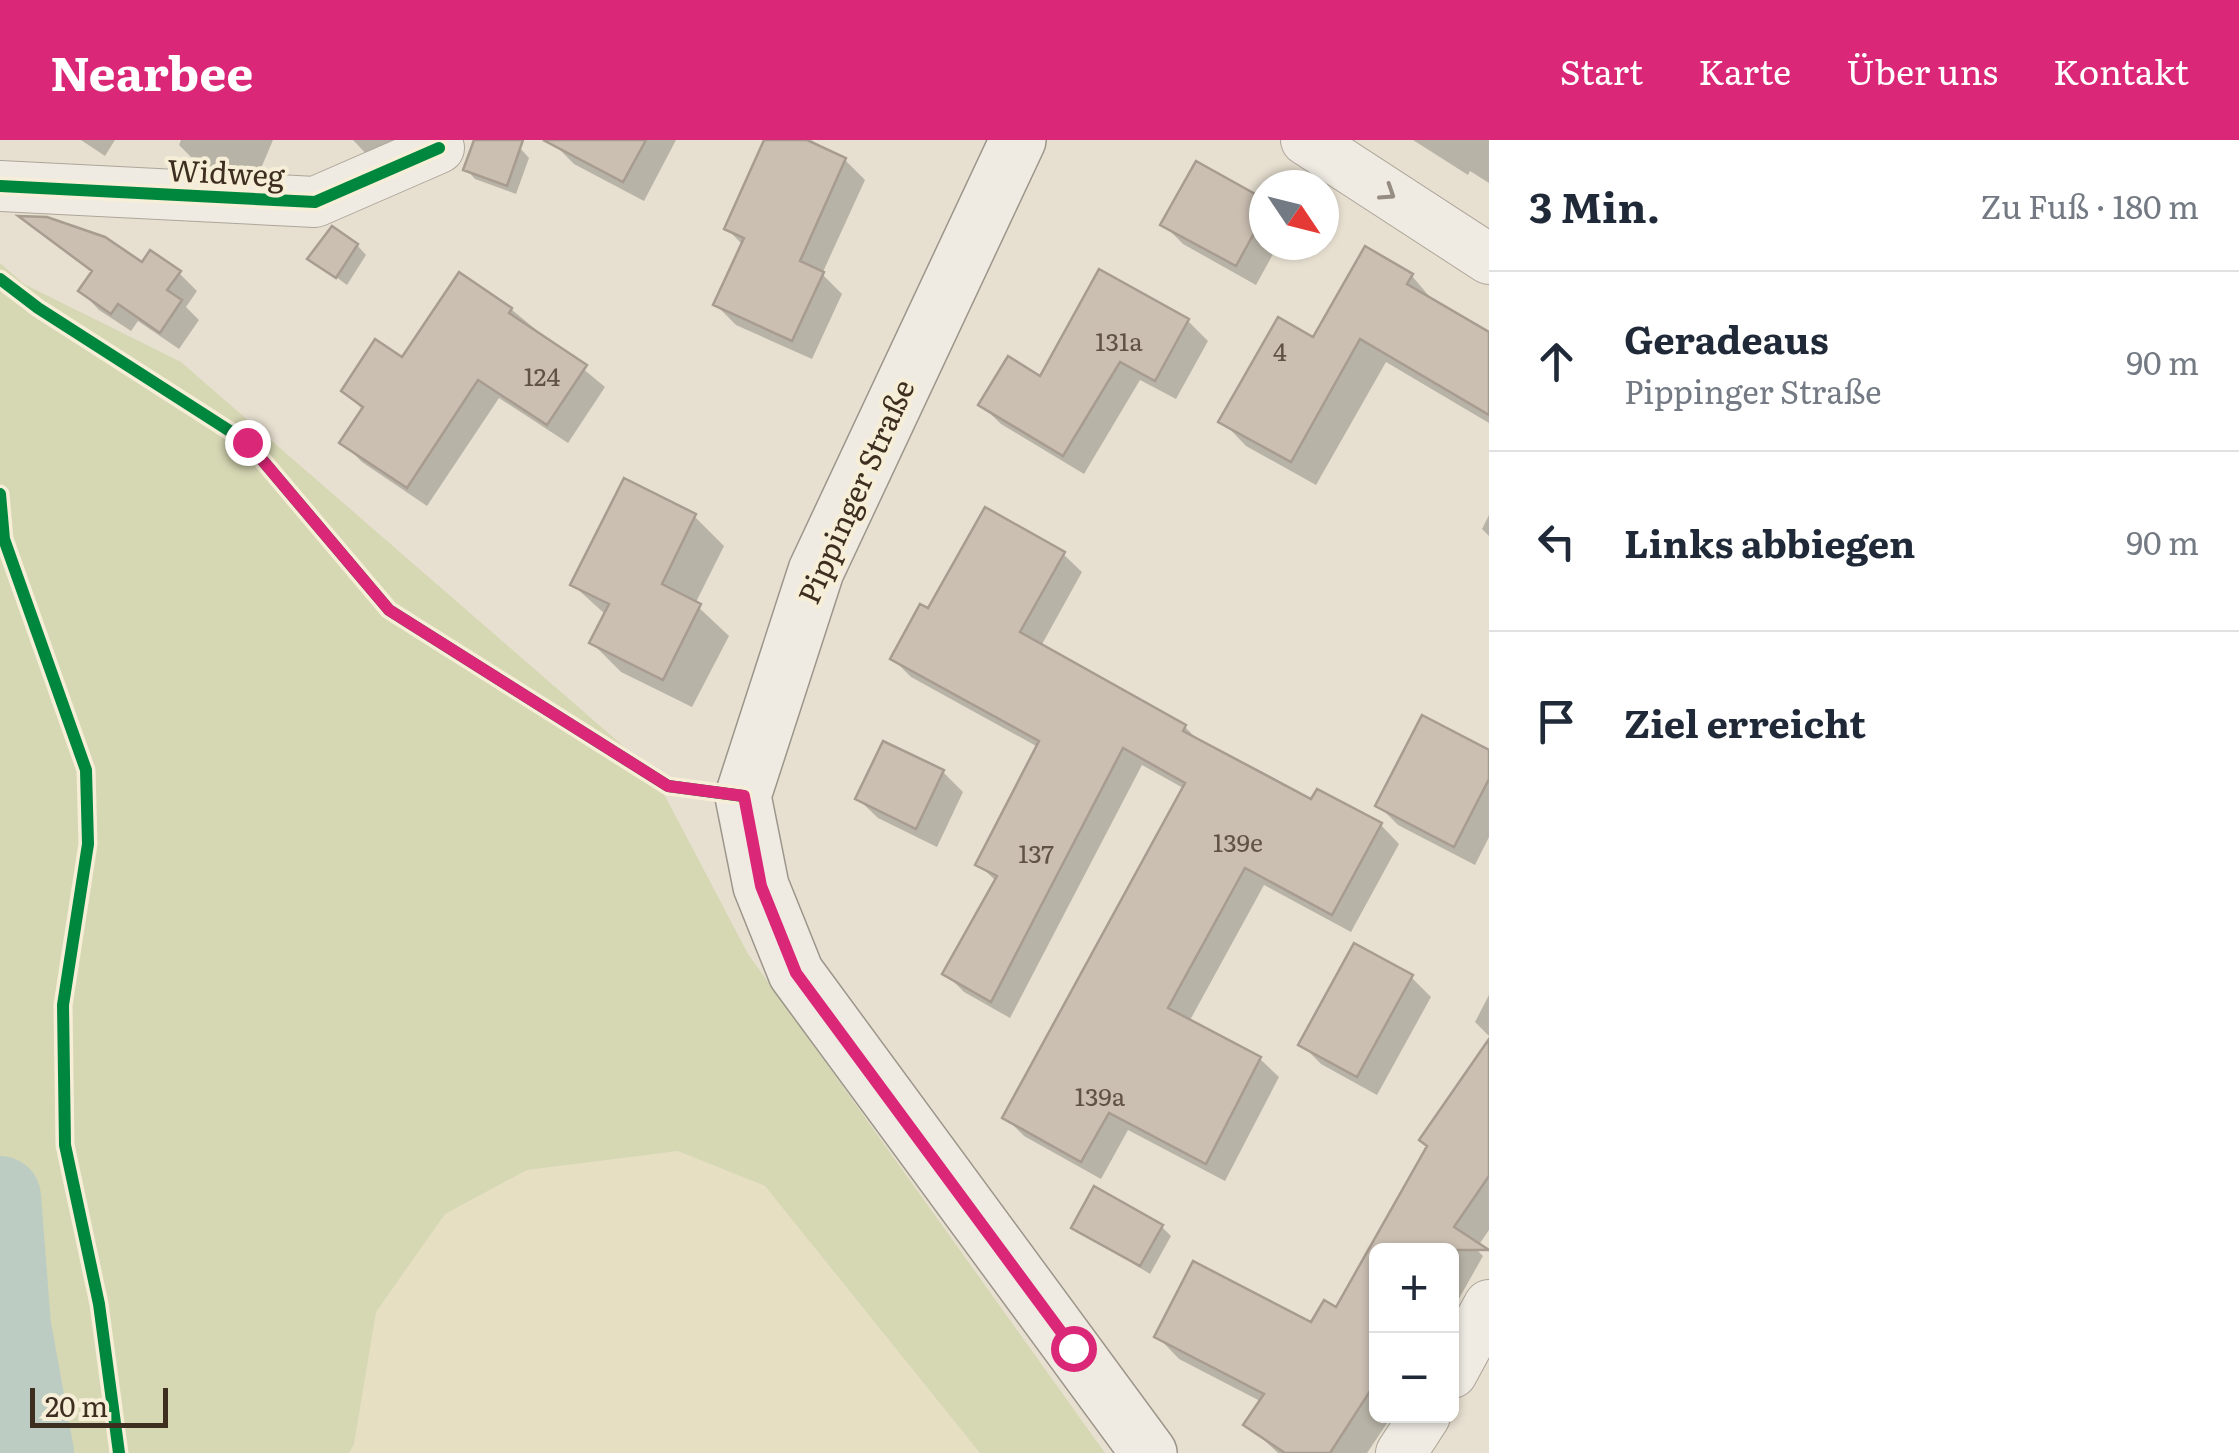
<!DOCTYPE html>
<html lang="de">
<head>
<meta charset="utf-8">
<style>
	:root { --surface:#fff; --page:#f6f6f7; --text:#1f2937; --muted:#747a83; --line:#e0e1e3; --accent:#db2777 }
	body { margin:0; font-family:Literata,serif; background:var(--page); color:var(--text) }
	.controls { position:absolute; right:30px; bottom:30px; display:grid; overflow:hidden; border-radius:15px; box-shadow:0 2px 8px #0004 }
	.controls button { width:90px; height:90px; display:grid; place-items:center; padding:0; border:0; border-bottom:2px solid var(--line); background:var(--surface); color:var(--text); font:50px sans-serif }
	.compass { position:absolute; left:1249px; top:30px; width:90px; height:90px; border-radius:50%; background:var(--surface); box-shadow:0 2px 8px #0004; rotate:125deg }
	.scale { position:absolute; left:30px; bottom:25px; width:138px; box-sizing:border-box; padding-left:10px; border:5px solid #3d2e20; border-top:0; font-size:28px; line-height:35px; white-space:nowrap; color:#3d2e20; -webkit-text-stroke:8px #f7eed8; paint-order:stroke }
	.stop { position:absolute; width:30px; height:30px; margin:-22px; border:8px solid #db2777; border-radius:50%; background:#fff }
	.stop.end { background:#db2777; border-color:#fff; box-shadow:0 2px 10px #0008 }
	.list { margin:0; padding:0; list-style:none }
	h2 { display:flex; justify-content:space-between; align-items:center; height:130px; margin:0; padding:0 40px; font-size:42px }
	h2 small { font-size:32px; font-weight:400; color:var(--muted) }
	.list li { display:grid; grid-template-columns:65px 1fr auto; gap:30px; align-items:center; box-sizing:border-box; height:180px; padding:0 40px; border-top:2px solid var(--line) }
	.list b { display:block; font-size:38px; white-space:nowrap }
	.list p { margin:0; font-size:32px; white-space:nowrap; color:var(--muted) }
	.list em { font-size:32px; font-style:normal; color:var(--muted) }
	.icon { flex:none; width:55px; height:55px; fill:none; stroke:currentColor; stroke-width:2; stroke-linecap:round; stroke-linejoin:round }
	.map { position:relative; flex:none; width:1489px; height:1313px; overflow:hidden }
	header { display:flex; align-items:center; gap:60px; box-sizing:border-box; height:140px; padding:0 50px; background:var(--accent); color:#fff }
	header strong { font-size:48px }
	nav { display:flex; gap:55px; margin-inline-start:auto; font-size:35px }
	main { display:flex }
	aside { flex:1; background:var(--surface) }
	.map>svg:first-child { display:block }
</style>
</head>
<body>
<header>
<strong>Nearbee</strong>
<nav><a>Start</a><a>Karte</a><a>Über uns</a><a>Kontakt</a></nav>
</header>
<main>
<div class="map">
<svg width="1489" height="1313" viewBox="0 0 1489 1313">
	<rect width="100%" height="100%" fill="#e7e0d1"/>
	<path fill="#e6dfc2" d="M 678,1011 L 765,1046 L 980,1313 L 349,1313 L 354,1304 L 376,1172 L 445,1074 L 527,1030 Z"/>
	<path fill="#d6d7b3" d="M 0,123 L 24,144 L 181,222 L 652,631 L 748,814 L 1105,1313 L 980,1313 L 765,1046 L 678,1011 L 527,1030 L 445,1074 L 376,1172 L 354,1304 L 349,1313 L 27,1313 L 0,1119 Z"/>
	<path fill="#0003" d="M 81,0 L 115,0 L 105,16 Z
		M 181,0 L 273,0 L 253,47 L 199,25 L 179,5 Z
		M 353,0 L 428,0 L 371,19 Z
		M 476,0 L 497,0 L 520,8 L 529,18 L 516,54 L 475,39 L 466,29 Z
		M 556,0 L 676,0 L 644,61 L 574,24 L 554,4 Z
		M 767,0 L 811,0 L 845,20 L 865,40 L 822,134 L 842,154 L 812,219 L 736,185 L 716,165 L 743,105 L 727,89 Z
		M 1413,0 L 1489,0 L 1489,43 L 1470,31 L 1468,35 Z
		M 1264,62 L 1264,105 L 1278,105 L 1256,145 L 1183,104 L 1163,84 Z
		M 24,78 L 143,126 L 179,133 L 197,151 L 186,167 L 199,180 L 179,209 L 138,181 L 131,191 L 99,170 L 81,151 L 93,133 Z
		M 357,105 L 366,115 L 347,145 L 310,118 Z
		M 1100,132 L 1188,181 L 1208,201 L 1176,259 L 1140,240 L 1084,334 L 1001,284 L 981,265 L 1041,239 Z
		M 1412,136 L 1435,163 L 1489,195 L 1489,283 L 1386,222 L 1316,345 L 1246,306 L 1222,281 Z
		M 511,169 L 605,247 L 568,303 L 499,258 L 427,366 L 362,322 L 342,302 L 364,271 L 344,251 Z
		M 625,341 L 695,377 L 724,406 L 695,464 L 729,496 L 692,567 L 621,532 L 592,503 L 606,475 L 573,445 Z
		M 1489,375 L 1489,396 L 1482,389 Z
		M 1063,414 L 1082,432 L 1041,506 L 1185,587 L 1203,605 L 1312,663 L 1381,685 L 1399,704 L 1351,792 L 1264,745 L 1189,882 L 1260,919 L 1279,937 L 1225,1041 L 1128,990 L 1101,1039 L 1024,996 L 1005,977 L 1185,649 L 1142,625 L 1010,878 L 964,852 L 946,834 L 997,742 L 978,724 L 1038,607 L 911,537 L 893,519 L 929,472 Z
		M 884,604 L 943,632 L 963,652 L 937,707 L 878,678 L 858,659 Z
		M 1489,613 L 1489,697 L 1475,725 L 1398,685 L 1378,665 Z
		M 1411,837 L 1431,857 L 1377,955 L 1321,924 L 1301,904 Z
		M 1489,855 L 1489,896 L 1475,882 Z
		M 1489,904 L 1489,1090 L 1476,1109 L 1483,1116 L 1452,1171 L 1452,1110 L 1376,1110 L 1376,1276 L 1392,1276 L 1367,1313 L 1278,1313 L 1247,1284 L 1262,1262 L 1179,1219 L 1157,1196 L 1312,1186 L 1337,1171 Z
		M 1074,1087 L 1162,1087 L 1171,1096 L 1150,1134 Z"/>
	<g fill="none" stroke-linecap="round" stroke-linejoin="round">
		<path stroke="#bcccc2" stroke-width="82" d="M 0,1057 L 10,1186 L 33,1313"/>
	</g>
	<path fill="#cbbfb2" stroke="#a89c90" stroke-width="2.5" d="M 474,0 L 523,0 L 507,46 L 463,30 Z
		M 543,0 L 646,0 L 623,42 Z
		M 764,0 L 807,0 L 846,18 L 800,121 L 824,132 L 792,201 L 713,165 L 744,98 L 724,89 Z
		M 1196,21 L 1264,59 L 1264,75 L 1236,126 L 1160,85 Z
		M 18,76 L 47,77 L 105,97 L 142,122 L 150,110 L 181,131 L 167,150 L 182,160 L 160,193 L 118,164 L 111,174 L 78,151 L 92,131 Z
		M 332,86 L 358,104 L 336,138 L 307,119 Z
		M 1365,106 L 1413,134 L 1407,144 L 1489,192 L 1489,275 L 1360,199 L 1291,322 L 1218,282 L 1278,177 L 1313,197 Z
		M 1099,129 L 1189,179 L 1155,241 L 1120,222 L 1063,316 L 978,265 L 1008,216 L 1040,236 Z
		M 459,132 L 512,168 L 509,173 L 587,225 L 547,285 L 478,240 L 407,348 L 339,303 L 363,267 L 341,251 L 375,199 L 402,217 Z
		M 624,338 L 696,374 L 662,444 L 701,464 L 663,540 L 589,503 L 609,464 L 570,445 Z
		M 985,367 L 1065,412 L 1020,492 L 1186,585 L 1183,591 L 1311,659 L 1317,649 L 1382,683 L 1332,775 L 1245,728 L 1168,868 L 1261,917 L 1206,1024 L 1109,973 L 1081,1022 L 1002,978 L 1185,643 L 1123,608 L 991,862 L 942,834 L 997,736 L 975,725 L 1039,601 L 890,519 L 920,464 L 928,468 Z
		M 1422,575 L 1489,610 L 1489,639 L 1454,707 L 1375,666 Z
		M 883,601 L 944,630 L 916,689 L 855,659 Z
		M 1354,803 L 1413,835 L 1357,937 L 1298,905 Z
		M 1489,899 L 1489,1036 L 1454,1087 L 1489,1110 L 1376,1110 L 1376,1242 L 1330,1313 L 1285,1313 L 1243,1285 L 1264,1254 L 1154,1197 L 1193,1121 L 1311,1182 L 1324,1160 L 1336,1167 L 1427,1006 L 1419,1000 Z
		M 1094,1046 L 1163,1085 L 1140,1126 L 1071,1088 Z"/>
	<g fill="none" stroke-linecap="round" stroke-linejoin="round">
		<defs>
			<path id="minor" d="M 1306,0 L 1489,119
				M 0,46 L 315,62 L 439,8
				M 1452,1233 L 1489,1165
				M 1401,1313 L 1425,1276"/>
			<path id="secondary" d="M 1018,0 L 816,431 L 743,656 L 761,746 L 796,833 L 1149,1313"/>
		</defs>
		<use href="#minor" stroke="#ada599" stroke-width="52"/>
		<use href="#secondary" stroke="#9c958a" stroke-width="58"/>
		<use href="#minor" stroke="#efebe3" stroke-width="50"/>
		<use href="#secondary" stroke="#efebe3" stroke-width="55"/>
		<defs>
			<path id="cycleway" d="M 0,46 L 315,62 L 439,8
				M 0,139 L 38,168 L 247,302 L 389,470 L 668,646 L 743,656
				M 0,354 L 4,399 L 86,630 L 88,704 L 63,865 L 65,1005 L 99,1164 L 119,1313"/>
		</defs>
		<use href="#cycleway" stroke="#f7eed8" stroke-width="19"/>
		<use href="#cycleway" stroke="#00873e" stroke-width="12"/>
	</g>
	<defs><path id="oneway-chevron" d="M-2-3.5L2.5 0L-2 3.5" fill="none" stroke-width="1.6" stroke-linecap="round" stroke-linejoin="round" transform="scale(2.5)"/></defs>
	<use stroke="#968c82" href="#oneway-chevron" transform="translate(1388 53) rotate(33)"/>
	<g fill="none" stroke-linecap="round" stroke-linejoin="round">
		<path stroke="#db2777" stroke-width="12" d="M 247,302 L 389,470 L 668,646 L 744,656 L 761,746 L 796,833 L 1073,1208"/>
	</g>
	<g text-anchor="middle" stroke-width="8" stroke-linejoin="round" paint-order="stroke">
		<g font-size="25" fill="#605244">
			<text x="1119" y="211">131a</text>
			<text x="1280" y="221">4</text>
			<text x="542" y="246">124</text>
			<text x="1238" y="712">139e</text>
			<text x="1036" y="723">137</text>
			<text x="1100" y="966">139a</text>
		</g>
		<g font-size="30" fill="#3d2e20" stroke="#f7eed8">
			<text transform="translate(226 34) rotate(3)" y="10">Widweg</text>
			<text transform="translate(857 352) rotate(-66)" y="10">Pippinger Straße</text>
		</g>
	</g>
</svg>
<div class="controls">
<button>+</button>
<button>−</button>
</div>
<svg class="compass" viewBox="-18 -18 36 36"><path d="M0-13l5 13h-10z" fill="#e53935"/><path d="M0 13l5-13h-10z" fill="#747a83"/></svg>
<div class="scale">20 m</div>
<div class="stop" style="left:1073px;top:1208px"></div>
<div class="stop end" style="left:247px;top:302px"></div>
</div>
<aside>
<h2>3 Min.<small>Zu Fuß · 180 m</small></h2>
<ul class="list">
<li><svg class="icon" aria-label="ahead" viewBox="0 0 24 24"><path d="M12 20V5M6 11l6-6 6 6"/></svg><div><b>Geradeaus</b><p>Pippinger Straße</p></div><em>90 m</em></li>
<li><svg class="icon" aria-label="left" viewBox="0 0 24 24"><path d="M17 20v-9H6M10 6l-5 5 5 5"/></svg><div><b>Links abbiegen</b></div><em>90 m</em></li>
<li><svg class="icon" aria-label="arrive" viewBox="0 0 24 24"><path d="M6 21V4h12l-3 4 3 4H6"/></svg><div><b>Ziel erreicht</b></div></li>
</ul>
</aside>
</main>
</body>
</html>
